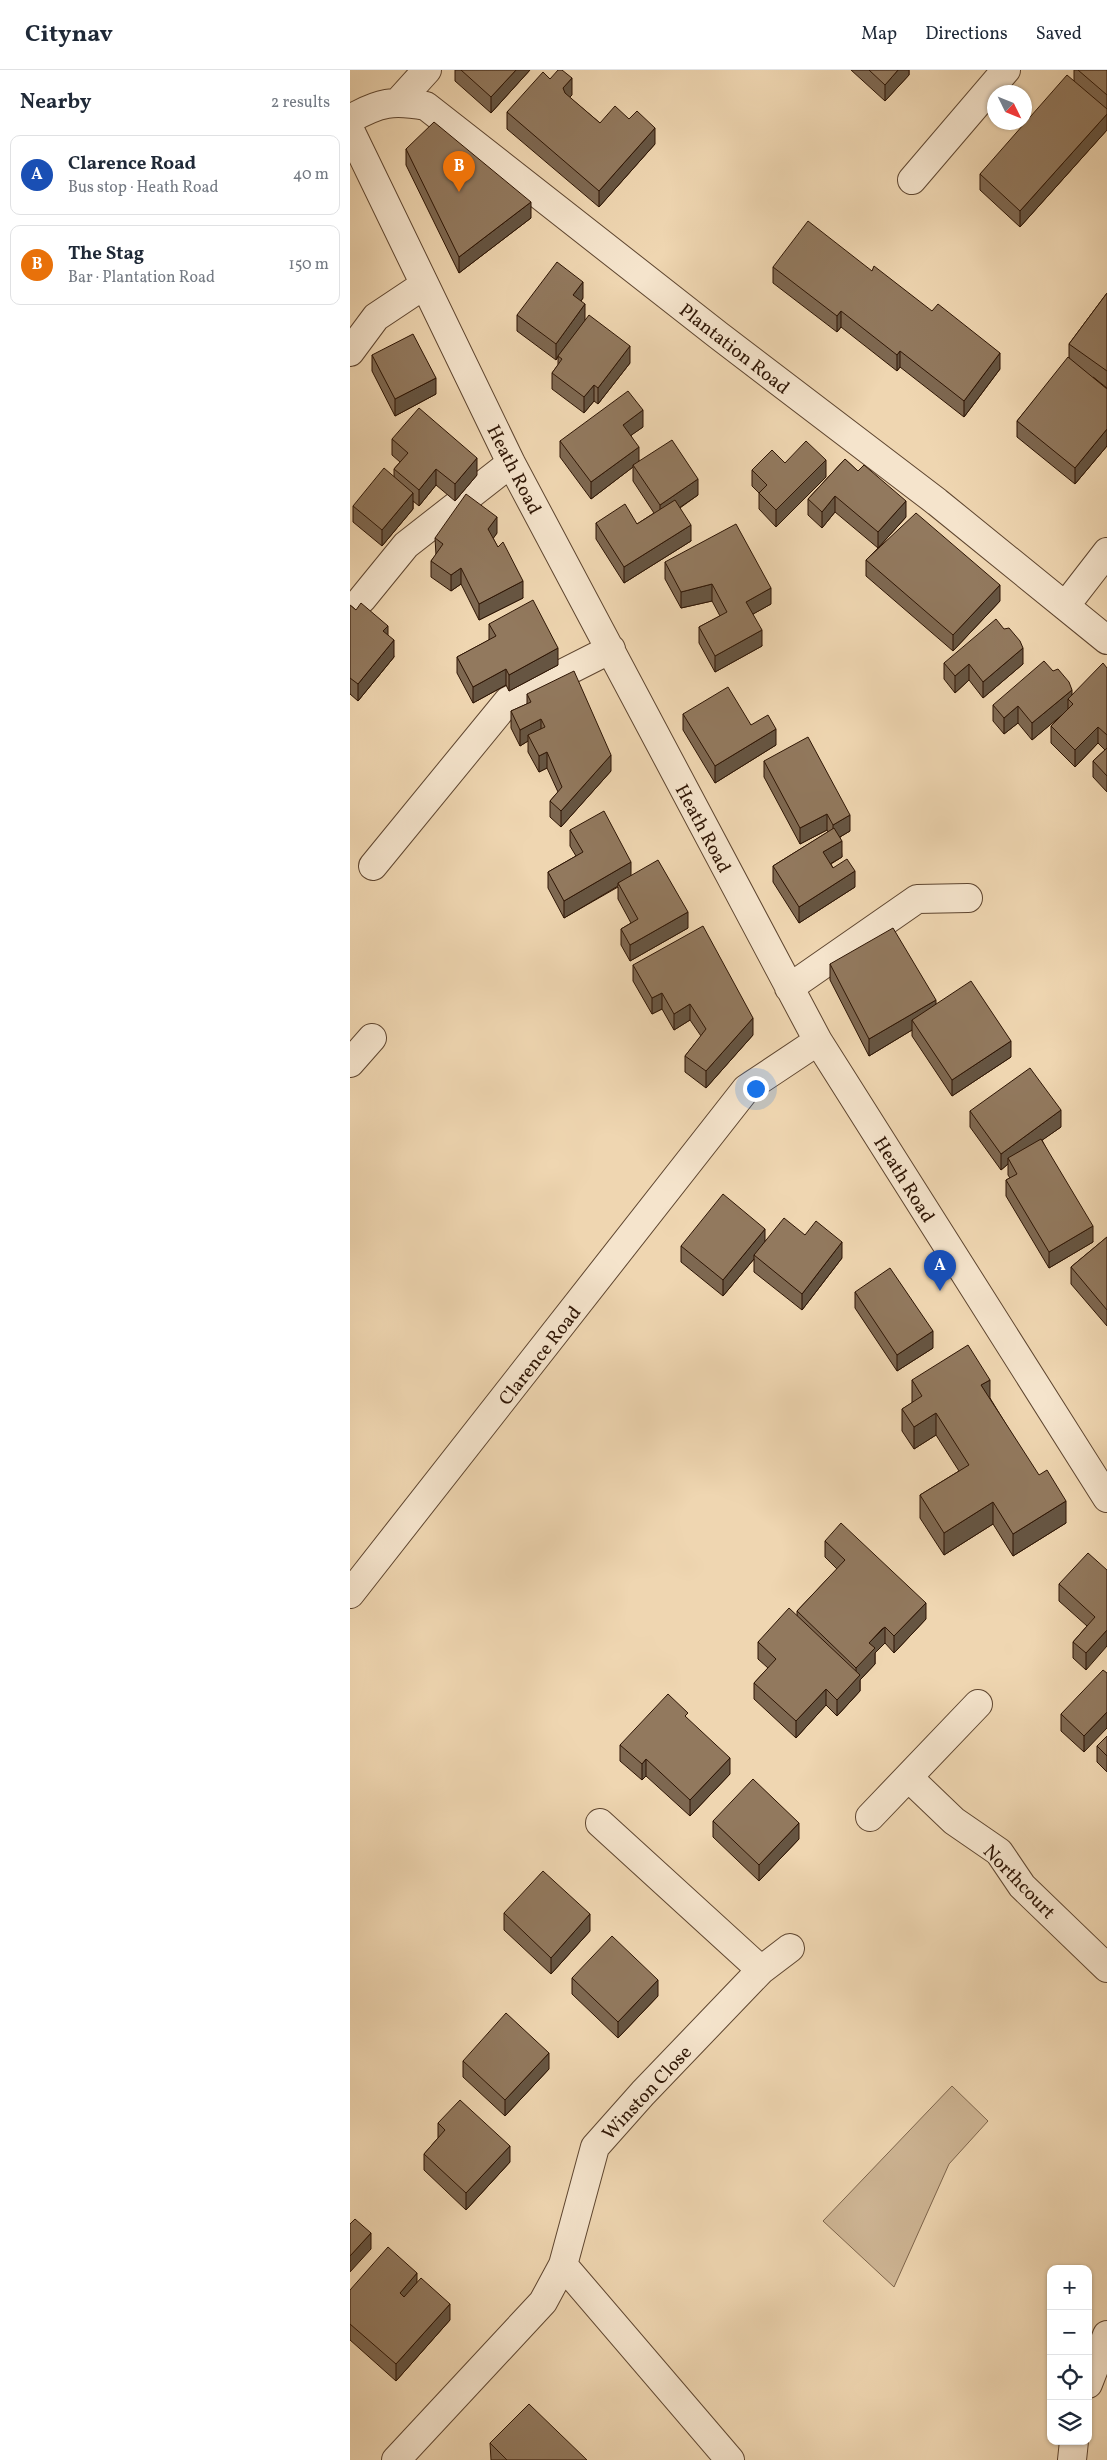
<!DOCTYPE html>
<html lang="en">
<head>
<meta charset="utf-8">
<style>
	:root { --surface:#fff; --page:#f2f2f3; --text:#1f2937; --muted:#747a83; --line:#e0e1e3; --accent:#0b8043 }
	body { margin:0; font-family:Vollkorn,serif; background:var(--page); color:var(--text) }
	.controls { position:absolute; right:15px; bottom:15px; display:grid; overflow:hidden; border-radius:10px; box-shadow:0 1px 4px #0004 }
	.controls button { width:45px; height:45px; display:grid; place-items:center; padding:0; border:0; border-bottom:1px solid var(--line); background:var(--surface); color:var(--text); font:25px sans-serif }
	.compass { position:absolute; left:637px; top:15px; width:45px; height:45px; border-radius:50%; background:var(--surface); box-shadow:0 1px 4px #0004; rotate:133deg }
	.you { position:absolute; left:405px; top:1018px; width:18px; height:18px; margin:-12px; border:4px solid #fff; border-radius:50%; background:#1a73e8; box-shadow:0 0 0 8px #1a73e833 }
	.badge { display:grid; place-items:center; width:32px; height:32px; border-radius:50%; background:var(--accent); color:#fff; font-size:16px; font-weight:700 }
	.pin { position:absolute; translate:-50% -41px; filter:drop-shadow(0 1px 2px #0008) }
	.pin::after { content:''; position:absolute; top:26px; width:18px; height:15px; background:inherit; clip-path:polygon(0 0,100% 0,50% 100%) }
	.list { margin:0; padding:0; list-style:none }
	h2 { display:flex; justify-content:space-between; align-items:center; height:65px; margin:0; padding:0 20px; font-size:21px }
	h2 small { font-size:16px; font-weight:400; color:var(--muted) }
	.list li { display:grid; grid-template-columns:32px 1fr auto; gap:15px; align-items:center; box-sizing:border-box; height:80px; margin:0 10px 10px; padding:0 10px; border:1px solid var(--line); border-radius:10px }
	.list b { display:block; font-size:19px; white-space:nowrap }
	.list p { margin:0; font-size:16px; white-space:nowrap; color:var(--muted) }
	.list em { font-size:16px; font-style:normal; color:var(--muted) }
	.icon { flex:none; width:28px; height:28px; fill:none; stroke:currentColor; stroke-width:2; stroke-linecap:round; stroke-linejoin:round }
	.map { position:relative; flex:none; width:757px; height:2390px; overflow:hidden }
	header { display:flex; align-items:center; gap:30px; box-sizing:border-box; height:70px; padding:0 25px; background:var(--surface); border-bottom:1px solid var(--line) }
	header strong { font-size:24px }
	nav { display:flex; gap:28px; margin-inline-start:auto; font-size:18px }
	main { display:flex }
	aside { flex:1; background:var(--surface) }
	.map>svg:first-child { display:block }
</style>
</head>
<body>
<header>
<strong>Citynav</strong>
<nav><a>Map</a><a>Directions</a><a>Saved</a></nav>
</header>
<main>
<aside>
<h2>Nearby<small>2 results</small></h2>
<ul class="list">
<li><span class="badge" style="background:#1a4fb4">A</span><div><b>Clarence Road</b><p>Bus stop · Heath Road</p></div><em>40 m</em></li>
<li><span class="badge" style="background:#e8710a">B</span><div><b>The Stag</b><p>Bar · Plantation Road</p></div><em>150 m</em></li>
</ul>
</aside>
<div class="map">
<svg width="757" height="2390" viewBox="0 0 757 2390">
	<rect width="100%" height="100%" fill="#efd6b1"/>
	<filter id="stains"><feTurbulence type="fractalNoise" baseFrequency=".004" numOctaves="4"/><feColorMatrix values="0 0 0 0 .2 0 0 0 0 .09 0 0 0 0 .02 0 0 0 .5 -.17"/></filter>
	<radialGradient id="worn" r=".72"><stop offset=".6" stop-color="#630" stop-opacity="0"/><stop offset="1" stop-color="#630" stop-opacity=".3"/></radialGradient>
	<path fill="#ceb594" stroke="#7e654c" d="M 602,2016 L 638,2051 L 599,2094 L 544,2217 L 473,2151 Z"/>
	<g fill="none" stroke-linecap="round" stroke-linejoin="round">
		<defs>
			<path id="minor" d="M 49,31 L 77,0
				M 0,49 C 30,32 43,30 76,36 L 368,265 L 587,432 L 757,570
				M 0,60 L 161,393 L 468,971 L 757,1428
				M 562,110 L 656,0
				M 0,282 L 26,247 L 74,215
				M 12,529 L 56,475 L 161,393
				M 716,535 L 757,482
				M 23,796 L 158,631 L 261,579
				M 439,918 L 567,829 L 618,828
				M 0,993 L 22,968
				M 0,1524 L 396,1019 L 468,971
				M 559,1708 L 604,1751 L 649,1782 L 672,1816 L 757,1898
				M 520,1747 L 628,1634
				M 250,1753 L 411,1900
				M 213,2195 L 380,2390
				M 738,2314 L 757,2265
				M 46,2390 L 193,2232 L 213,2195 L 245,2077 L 293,2023 L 411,1900 L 440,1878
				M 722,2390 L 724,2371"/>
		</defs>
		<use href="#minor" stroke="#5e452f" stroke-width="30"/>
		<use href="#minor" stroke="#f5e4cc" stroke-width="28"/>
	</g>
	<path fill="#7e6851" stroke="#2e1504" d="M 105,0 L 180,0 L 141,43 L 105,11 Z
		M 501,0 L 559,0 L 559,5 L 535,31 Z
		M 724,0 L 757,0 L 757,60 L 670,157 L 630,120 L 630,104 L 724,11 Z
		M 200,9 L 222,25 L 219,27 L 250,53 L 305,74 L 249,137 L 157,59 L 157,42 Z
		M 56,79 L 181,148 L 109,203 L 56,95 Z
		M 423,197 L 650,299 L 614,347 L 550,297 L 547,301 L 491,257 L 487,262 L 423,213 Z
		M 757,223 L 757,318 L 743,307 L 757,319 L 757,376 L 725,414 L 667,367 L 667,351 L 719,288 L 719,274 Z
		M 233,228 L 231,231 L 235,251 L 280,293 L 248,334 L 244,331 L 234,343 L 202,319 L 202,303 L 208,295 L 208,287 L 206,290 L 167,261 L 167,245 Z
		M 22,285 L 86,324 L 45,346 L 22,301 Z
		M 293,357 L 281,365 L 289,391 L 348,425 L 330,438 L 341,471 L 274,513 L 246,469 L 246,453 L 287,454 L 304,443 L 283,411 L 283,397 L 241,429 L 210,387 L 210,371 Z
		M 42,369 L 127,405 L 105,431 L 86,415 L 69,436 L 63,431 L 63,439 L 32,476 L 3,452 L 3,436 L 44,407 L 44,399 L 50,392 L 42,385 Z
		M 495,389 L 556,447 L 529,477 L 650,531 L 603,581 L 516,506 L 516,490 L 528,478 L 485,442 L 472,458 L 458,445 L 458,429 Z
		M 435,393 L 476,407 L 426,457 L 409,439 L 409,423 L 402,416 L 402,400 Z
		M 147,463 L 143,468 L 173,528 L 129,550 L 111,514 L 101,521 L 81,507 L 81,491 L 86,485 L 85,468 Z
		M 315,492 L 421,534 L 403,544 L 412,576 L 365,602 L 349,573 L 349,557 L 370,546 L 362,531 L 331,538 L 315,509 Z
		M 0,535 L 38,566 L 44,587 L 8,631 L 0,624 Z
		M 139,554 L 208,595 L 159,621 L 156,615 L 123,633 L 107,603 L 107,587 L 139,570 Z
		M 654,559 L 673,594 L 633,628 L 619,610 L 605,623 L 594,609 L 594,593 Z
		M 757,598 L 757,722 L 743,707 L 743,691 L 755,680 L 748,673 L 725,697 L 701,673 L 701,656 L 714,643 L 682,670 L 668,653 L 654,664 L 643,651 L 643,635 L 722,625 Z
		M 177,624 L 261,701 L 211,757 L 200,747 L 200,731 L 208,722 L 197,698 L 189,702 L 178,682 L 178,671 L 170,676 L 161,658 L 161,641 L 177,634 Z
		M 333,644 L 401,655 L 426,675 L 365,713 L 333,660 Z
		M 414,691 L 500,761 L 490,767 L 492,787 L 481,794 L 483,798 L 505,817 L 449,853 L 423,812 L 423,796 L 478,762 L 477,760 L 450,774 L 414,707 Z
		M 220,760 L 281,805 L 338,858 L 280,891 L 271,875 L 271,859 L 281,853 L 268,829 L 268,817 L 214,848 L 198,818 L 198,802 L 226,786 L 220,776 Z
		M 480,894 L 586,934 L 661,987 L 602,1026 L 562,966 L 562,960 L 519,986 L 480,910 Z
		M 283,895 L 403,965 L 356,1018 L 335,1002 L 335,986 L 351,966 L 340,950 L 324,960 L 312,939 L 302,944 L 283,911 Z
		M 620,1041 L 711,1057 L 692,1070 L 743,1172 L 699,1198 L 656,1126 L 656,1110 L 660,1108 L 658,1105 L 658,1094 L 651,1100 L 620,1057 Z
		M 455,1165 L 492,1188 L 452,1240 L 404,1202 L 404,1189 L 373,1226 L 331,1192 L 331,1176 L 415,1171 Z
		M 757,1167 L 757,1256 L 721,1214 L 721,1197 Z
		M 505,1222 L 583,1278 L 547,1301 L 505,1238 Z
		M 562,1310 L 640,1328 L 716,1453 L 663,1486 L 643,1454 L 594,1485 L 570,1448 L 570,1425 L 609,1401 L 586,1365 L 564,1379 L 552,1361 L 552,1339 L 562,1333 Z
		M 475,1471 L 576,1549 L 544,1583 L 535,1573 L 525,1583 L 525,1594 L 510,1610 L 510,1621 L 487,1646 L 476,1635 L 446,1668 L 404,1629 L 404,1613 L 418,1598 L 408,1589 L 408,1572 L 447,1546 L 447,1541 L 487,1499 L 475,1487 Z
		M 757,1500 L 736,1600 L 723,1588 L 723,1572 L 737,1556 L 709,1531 L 709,1514 Z
		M 757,1603 L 734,1682 L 711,1661 L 711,1644 Z
		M 757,1666 L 757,1702 L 747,1692 L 747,1676 Z
		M 270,1675 L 380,1704 L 340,1746 L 296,1706 L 292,1710 L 270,1691 Z
		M 363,1751 L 449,1769 L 409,1811 L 363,1767 Z
		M 154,1843 L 240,1861 L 201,1904 L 154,1860 Z
		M 222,1908 L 308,1926 L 268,1968 L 222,1924 Z
		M 113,1991 L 199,1999 L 155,2046 L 113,2007 Z
		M 88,2053 L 160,2092 L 116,2140 L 74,2100 L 74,2084 L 88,2068 Z
		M 0,2220 L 100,2250 L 46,2311 L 0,2270 Z
		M 140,2373 L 237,2390 L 141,2390 Z"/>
	<path fill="#665542" stroke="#2e1504" d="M 166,0 L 180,0 L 141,43 L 141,27 Z
		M 548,0 L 559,0 L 559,5 L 535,31 L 535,15 Z
		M 222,8 L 222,25 L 213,34 L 213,18 Z
		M 757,44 L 757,60 L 670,157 L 670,141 Z
		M 305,58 L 305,74 L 249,137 L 249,121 Z
		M 181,132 L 181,148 L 109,203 L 109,187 Z
		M 233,212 L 233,228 L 223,241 L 223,225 Z
		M 235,234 L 235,251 L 208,286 L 206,290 L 206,274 Z
		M 491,241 L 491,257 L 487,262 L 487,246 Z
		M 280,276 L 280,293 L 248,334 L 248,318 Z
		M 550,281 L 550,297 L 547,301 L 547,285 Z
		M 650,283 L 650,299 L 614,347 L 614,331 Z
		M 86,308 L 86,324 L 45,346 L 45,329 Z
		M 244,315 L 244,331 L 234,343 L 234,327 Z
		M 293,340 L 293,357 L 273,371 L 273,355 Z
		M 757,359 L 757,376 L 725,414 L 725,398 Z
		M 289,377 L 289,393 L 283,395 L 283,397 L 241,429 L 241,412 Z
		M 127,388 L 127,405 L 105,431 L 105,414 Z
		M 476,390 L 476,407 L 426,457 L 426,440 Z
		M 86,399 L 86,415 L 69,436 L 69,420 Z
		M 348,409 L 348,425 L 310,451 L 310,435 Z
		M 63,423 L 63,439 L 32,476 L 32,460 Z
		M 485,426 L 485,442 L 472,458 L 472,442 Z
		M 556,431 L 556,447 L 528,478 L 528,462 Z
		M 147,447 L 147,463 L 138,476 L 138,459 Z
		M 341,455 L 341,471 L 274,513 L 274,497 Z
		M 111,498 L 111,514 L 101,521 L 101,505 Z
		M 173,511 L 173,528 L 129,550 L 129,534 Z
		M 362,514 L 362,531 L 331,538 L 331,522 Z
		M 650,515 L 650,531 L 603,581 L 603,565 Z
		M 421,518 L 421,534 L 396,548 L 396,532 Z
		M 38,556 L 38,572 L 33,561 Z
		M 412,560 L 412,576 L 365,602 L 365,586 Z
		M 44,570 L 44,587 L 8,631 L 8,614 Z
		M 208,578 L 208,595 L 159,621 L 159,605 Z
		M 673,578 L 673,594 L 633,628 L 633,612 Z
		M 619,594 L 619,610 L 605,623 L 605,606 Z
		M 156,599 L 156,615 L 123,633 L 123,617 Z
		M 722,620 L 722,633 L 718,629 L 718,640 L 682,670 L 682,653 Z
		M 668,636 L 668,653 L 654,664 L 654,648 Z
		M 191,649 L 191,665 L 178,665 L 178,671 L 170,676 L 170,660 Z
		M 748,657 L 748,673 L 725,697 L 725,680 Z
		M 426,659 L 426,675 L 365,713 L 365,696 Z
		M 197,682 L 197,698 L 189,702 L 189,686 Z
		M 261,685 L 261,701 L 211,757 L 211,741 Z
		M 477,744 L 477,760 L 450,774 L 450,758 Z
		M 500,745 L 500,761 L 483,771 L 483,755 Z
		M 492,771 L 492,787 L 473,798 L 473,782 Z
		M 281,792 L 281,809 L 268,813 L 268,816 L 214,848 L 214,831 Z
		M 505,801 L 505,817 L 449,853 L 449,837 Z
		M 338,842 L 338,858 L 280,891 L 280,875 Z
		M 312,923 L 312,939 L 302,944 L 302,928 Z
		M 586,930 L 586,946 L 562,950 L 562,960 L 519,986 L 519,969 Z
		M 340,934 L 340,950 L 324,960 L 324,944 Z
		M 403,948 L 403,965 L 356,1018 L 356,1001 Z
		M 661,971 L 661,987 L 602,1026 L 602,1010 Z
		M 711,1040 L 711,1057 L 661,1092 L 658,1088 L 658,1094 L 651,1100 L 651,1084 Z
		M 743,1156 L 743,1172 L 699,1198 L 699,1182 Z
		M 415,1159 L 415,1175 L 404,1185 L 404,1189 L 373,1226 L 373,1210 Z
		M 492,1172 L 492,1188 L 452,1240 L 452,1224 Z
		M 583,1261 L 583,1278 L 547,1301 L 547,1285 Z
		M 640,1310 L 640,1332 L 631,1315 Z
		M 586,1343 L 586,1365 L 564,1379 L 564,1357 Z
		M 716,1431 L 716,1453 L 663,1486 L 663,1464 Z
		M 643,1432 L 643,1454 L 594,1485 L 594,1463 Z
		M 576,1533 L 576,1549 L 544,1583 L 544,1566 Z
		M 535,1557 L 535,1573 L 525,1583 L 525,1594 L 510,1610 L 510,1621 L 487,1646 L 487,1630 L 506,1609 L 506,1598 L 519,1573 Z
		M 757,1560 L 757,1576 L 736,1600 L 736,1583 Z
		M 476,1619 L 476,1635 L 446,1668 L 446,1651 Z
		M 757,1642 L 757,1658 L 734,1682 L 734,1666 Z
		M 380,1688 L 380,1704 L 340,1746 L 340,1730 Z
		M 296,1689 L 296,1706 L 292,1710 L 292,1694 Z
		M 449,1753 L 449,1769 L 409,1811 L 409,1795 Z
		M 240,1844 L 240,1861 L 201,1904 L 201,1888 Z
		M 308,1910 L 308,1926 L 268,1968 L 268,1952 Z
		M 199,1983 L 199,1999 L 155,2046 L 155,2030 Z
		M 160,2076 L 160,2092 L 116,2140 L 116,2123 Z
		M 21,2163 L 21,2179 L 0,2202 L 0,2186 Z
		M 67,2203 L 67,2220 L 50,2239 L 50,2223 Z
		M 100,2234 L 100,2250 L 46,2311 L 46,2294 Z"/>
	<path fill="#92795e" stroke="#2e1504" d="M 111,0 L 166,0 L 141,27 Z
		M 208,0 L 212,0 L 222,8 L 213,18 L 215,23 L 250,53 L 265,36 L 279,49 L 287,41 L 305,58 L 249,121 L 157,42 L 193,2 L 200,9 Z
		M 519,0 L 548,0 L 535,15 Z
		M 728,0 L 757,0 L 757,25 Z
		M 717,5 L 757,39 L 757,44 L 670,141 L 630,104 Z
		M 84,52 L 181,132 L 109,187 L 56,79 Z
		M 458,151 L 522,201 L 524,196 L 582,241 L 588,234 L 650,283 L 614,331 L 550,281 L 547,285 L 491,241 L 487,246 L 423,197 Z
		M 207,192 L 233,212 L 223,225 L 235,234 L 206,274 L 167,245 Z
		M 757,223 L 757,301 L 719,274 Z
		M 239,245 L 280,276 L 248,318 L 244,315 L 234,327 L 202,303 L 212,289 L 208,286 Z
		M 63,264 L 86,308 L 45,329 L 22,285 Z
		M 718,287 L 757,319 L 757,359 L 725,398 L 667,351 Z
		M 278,321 L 293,340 L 273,355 L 289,377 L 241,412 L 210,371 Z
		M 69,338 L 127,388 L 105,414 L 86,399 L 69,420 L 44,399 L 58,383 L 42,369 Z
		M 322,370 L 348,409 L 310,435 L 283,395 Z
		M 456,371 L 476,390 L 426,440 L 409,423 L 417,415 L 402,400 L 422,380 L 435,393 Z
		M 495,389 L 508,401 L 514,395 L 556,431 L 528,462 L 485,426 L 472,442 L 458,429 Z
		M 34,398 L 63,423 L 32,460 L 3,436 Z
		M 116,424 L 147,447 L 138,459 L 148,477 L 153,472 L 173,511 L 129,534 L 111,498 L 101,505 L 81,491 L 93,474 L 85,468 Z
		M 325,430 L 341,455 L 274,497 L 246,453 L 275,434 L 287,454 Z
		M 566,443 L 650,515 L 603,565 L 516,490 Z
		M 386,454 L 421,518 L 396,532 L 412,560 L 365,586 L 349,557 L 377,542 L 362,514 L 331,522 L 315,492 Z
		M 183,530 L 208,578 L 159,605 L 156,599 L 123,617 L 107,587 L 146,566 L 139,554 Z
		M 11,533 L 38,556 L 33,561 L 44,570 L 8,614 L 0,608 L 0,535 L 6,540 Z
		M 646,549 L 654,559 L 659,558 L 670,571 L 673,578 L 633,612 L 619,594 L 605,606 L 594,593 Z
		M 694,591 L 703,601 L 708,599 L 719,612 L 722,620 L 682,653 L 668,636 L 654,648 L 643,635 Z
		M 753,593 L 757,598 L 757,665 L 748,657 L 725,680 L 701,656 L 723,634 L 718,629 Z
		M 224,601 L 261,685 L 211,741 L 200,731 L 212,717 L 197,682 L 189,686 L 178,665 L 195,657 L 191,649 L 170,660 L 161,641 L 181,632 L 177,624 Z
		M 378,617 L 401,655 L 418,645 L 426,659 L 365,696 L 333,644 Z
		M 458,667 L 500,745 L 483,755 L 477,744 L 450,758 L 414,691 Z
		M 757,678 L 757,706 L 743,691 Z
		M 254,741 L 281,792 L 214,831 L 198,802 L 233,782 L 220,760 Z
		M 484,758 L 492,771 L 473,782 L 483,798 L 497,789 L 505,801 L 449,837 L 423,796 Z
		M 308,790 L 338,842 L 280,875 L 271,859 L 288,849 L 268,813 Z
		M 353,856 L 403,948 L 356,1001 L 335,986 L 356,959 L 340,934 L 324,944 L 312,923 L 302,928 L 283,895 Z
		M 543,858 L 586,930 L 519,969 L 480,894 Z
		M 621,911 L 661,971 L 602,1010 L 562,950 Z
		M 680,998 L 711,1040 L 651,1084 L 620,1041 Z
		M 691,1069 L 743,1156 L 699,1182 L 656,1110 L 667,1104 L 658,1088 Z
		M 373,1124 L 415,1159 L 373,1210 L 331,1176 Z
		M 434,1148 L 455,1165 L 466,1151 L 492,1172 L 452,1224 L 404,1185 Z
		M 757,1167 L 757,1240 L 721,1197 Z
		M 540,1198 L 583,1261 L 547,1285 L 505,1222 Z
		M 618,1275 L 640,1310 L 631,1315 L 689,1405 L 697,1400 L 716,1431 L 663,1464 L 643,1432 L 594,1463 L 570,1425 L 619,1395 L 586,1343 L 564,1357 L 552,1339 L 572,1326 L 562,1310 Z
		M 491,1453 L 576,1533 L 544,1566 L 535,1557 L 532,1559 L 519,1573 L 525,1578 L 506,1598 L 447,1541 L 495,1490 L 475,1471 Z
		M 738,1483 L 757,1500 L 757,1560 L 736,1583 L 723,1572 L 745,1547 L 709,1514 Z
		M 439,1538 L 510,1605 L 487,1630 L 476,1619 L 446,1651 L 404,1613 L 426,1589 L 408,1572 Z
		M 753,1600 L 757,1603 L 757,1642 L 734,1666 L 711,1644 Z
		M 318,1624 L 338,1643 L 335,1646 L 380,1688 L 340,1730 L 296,1689 L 292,1694 L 270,1675 Z
		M 757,1666 L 757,1686 L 747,1676 Z
		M 403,1709 L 449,1753 L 409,1795 L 363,1751 Z
		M 193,1801 L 240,1844 L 201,1888 L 154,1843 Z
		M 262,1866 L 308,1910 L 268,1952 L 222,1908 Z
		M 156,1943 L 199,1983 L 155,2030 L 113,1991 Z
		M 110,2030 L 160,2076 L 116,2123 L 74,2084 L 95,2060 L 88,2053 Z
		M 5,2149 L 21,2163 L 0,2186 L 0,2154 Z
		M 38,2177 L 67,2203 L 50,2223 L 54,2227 L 71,2208 L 100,2234 L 46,2294 L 0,2254 L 0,2220 Z
		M 179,2334 L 237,2390 L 157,2390 L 140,2373 Z"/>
	<g text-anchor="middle" stroke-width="4" stroke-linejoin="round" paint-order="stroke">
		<g font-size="19" fill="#2e1504" stroke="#f5e4cc">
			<text transform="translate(385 278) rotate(38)" y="7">Plantation Road</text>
			<text transform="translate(165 399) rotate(63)" y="7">Heath Road</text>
			<text transform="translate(354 758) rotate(62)" y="7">Heath Road</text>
			<text transform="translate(555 1109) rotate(58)" y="7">Heath Road</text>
			<text transform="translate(189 1285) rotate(-52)" y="7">Clarence Road</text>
			<text transform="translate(670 1811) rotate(46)" y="7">Northcourt</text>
			<text transform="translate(296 2022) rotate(-47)" y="7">Winston Close</text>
		</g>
	</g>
	<rect width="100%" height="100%" filter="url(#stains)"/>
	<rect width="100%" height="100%" fill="url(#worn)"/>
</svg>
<div class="controls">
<button>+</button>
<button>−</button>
<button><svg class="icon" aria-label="locate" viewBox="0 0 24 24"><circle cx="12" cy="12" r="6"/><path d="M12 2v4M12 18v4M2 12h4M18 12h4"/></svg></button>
<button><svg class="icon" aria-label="layers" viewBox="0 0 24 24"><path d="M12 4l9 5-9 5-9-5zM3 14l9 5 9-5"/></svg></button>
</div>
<svg class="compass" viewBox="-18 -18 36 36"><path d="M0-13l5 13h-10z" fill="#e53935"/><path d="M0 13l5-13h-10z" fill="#747a83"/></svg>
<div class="you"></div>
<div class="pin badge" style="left:590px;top:1221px;background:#1a4fb4">A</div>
<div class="pin badge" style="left:109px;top:122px;background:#e8710a">B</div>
</div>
</main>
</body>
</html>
